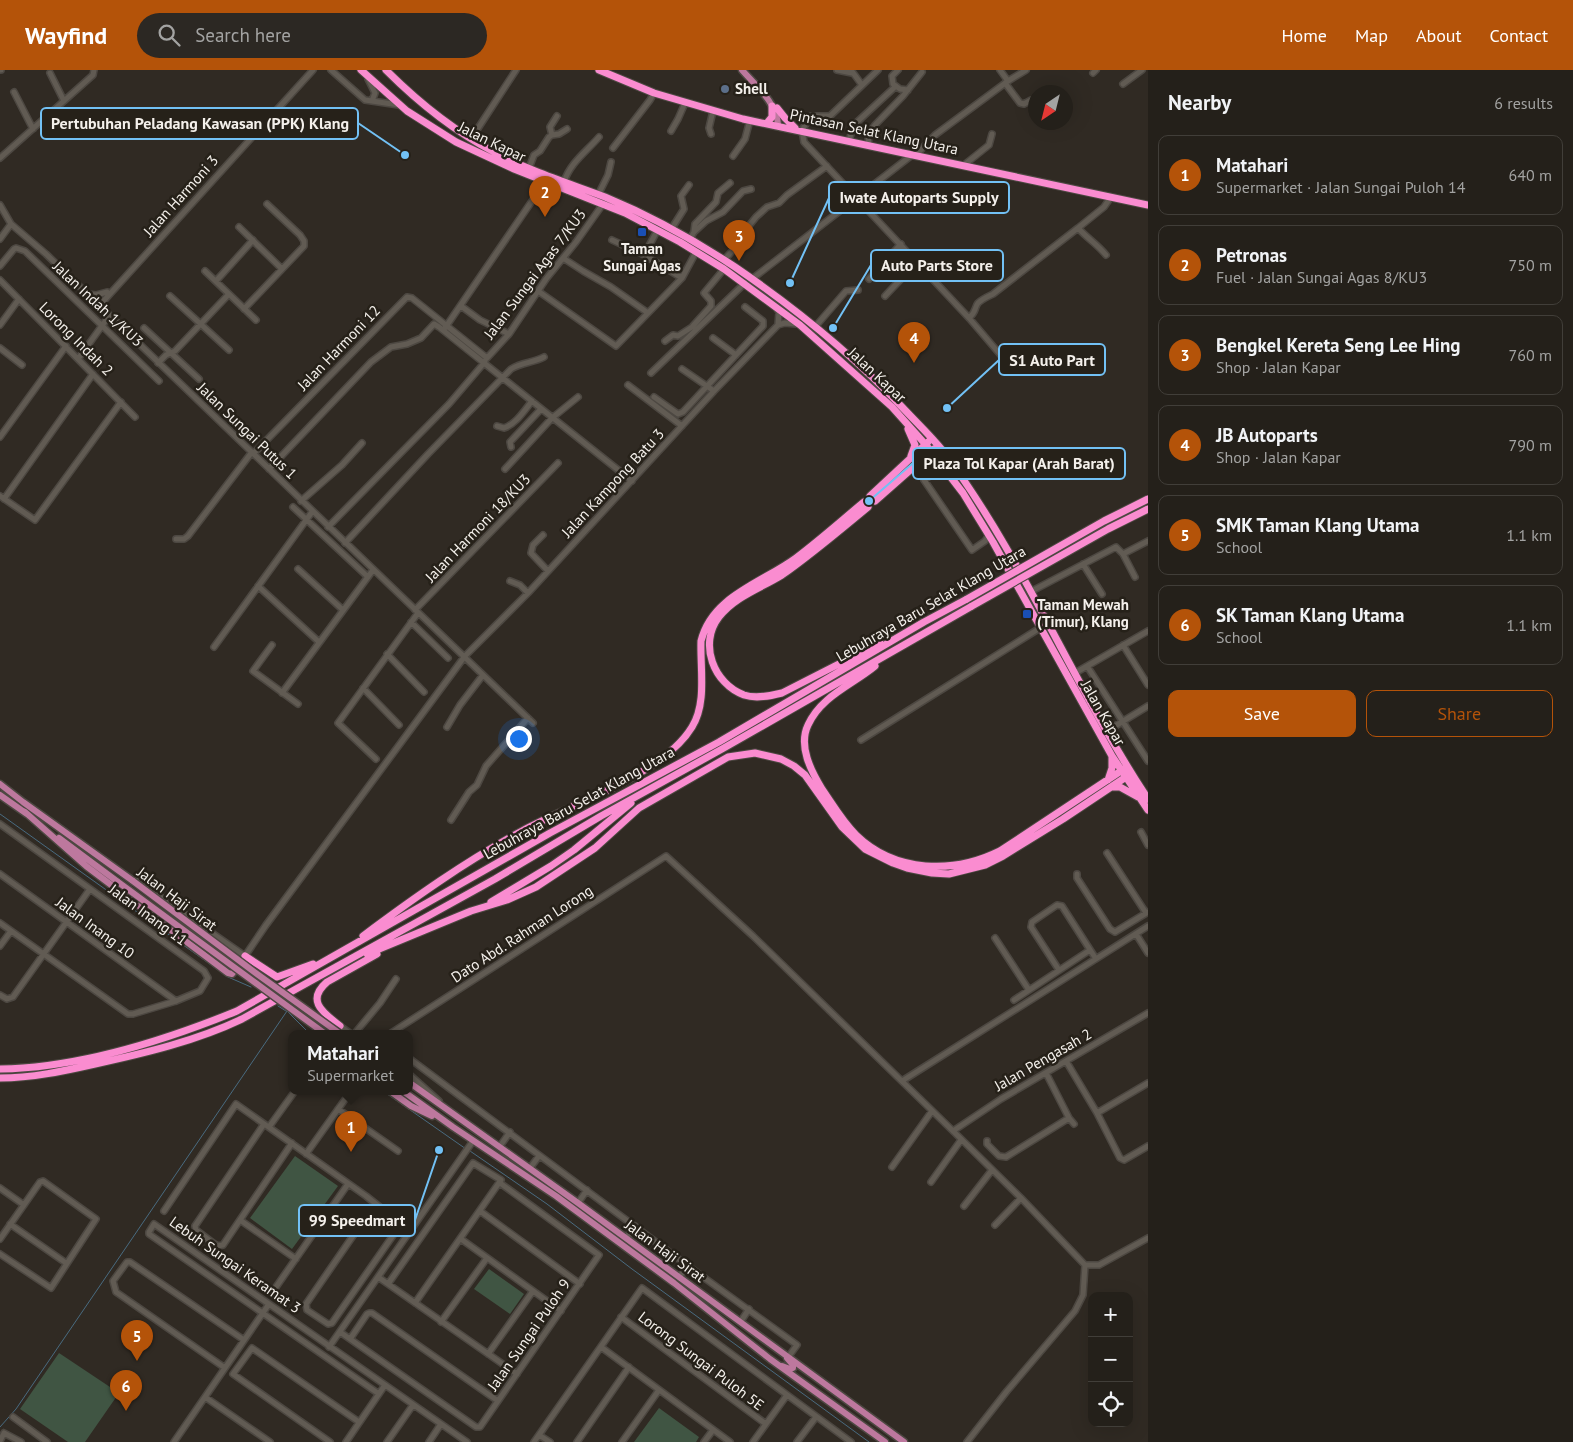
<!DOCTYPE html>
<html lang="en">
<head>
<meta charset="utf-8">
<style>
	:root { --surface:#24201a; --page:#2c2823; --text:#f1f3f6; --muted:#a3a3a2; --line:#413e39; --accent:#b45309 }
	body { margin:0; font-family:"PT Sans",sans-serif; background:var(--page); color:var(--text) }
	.controls { position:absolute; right:15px; bottom:15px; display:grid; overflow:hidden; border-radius:10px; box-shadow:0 5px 20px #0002 }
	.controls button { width:45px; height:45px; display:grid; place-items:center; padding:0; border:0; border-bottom:1px solid var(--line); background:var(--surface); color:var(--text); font:25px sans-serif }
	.compass { position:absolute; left:1028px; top:15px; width:45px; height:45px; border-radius:50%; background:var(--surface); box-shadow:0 5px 20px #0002; rotate:215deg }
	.you { position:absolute; left:518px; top:668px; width:18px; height:18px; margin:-12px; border:4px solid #fff; border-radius:50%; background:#1a73e8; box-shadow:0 0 0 8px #1a73e833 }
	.badge { display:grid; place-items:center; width:32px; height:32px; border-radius:50%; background:var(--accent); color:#fff; font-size:16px; font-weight:700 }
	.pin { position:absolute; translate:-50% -41px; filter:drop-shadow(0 1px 2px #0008) }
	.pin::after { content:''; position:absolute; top:26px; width:18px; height:15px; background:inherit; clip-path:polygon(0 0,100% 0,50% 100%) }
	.popup { position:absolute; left:288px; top:960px; width:125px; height:65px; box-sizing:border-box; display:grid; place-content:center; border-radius:10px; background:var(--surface); filter:drop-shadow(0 1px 4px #0005); font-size:16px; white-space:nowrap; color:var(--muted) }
	.popup b { font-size:19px; color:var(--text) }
	.popup::after { content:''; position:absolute; left:50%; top:100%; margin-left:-10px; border:10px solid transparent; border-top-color:var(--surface) }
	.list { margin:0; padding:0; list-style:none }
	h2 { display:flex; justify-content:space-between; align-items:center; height:65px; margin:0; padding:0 20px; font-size:21px }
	h2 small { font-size:16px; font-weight:400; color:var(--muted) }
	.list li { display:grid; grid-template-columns:32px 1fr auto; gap:15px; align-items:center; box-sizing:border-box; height:80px; margin:0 10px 10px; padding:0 10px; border:1px solid var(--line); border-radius:10px }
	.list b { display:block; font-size:19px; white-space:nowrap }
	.list p { margin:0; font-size:16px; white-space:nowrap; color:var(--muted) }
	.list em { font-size:16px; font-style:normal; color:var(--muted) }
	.actions { display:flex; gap:10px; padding:15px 20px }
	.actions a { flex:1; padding:11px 0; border:1px solid var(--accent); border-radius:10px; text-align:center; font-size:18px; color:var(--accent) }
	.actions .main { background:var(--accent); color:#fff }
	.icon { flex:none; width:28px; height:28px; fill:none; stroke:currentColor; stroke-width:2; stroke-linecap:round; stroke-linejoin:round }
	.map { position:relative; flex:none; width:1148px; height:1372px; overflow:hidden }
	header { display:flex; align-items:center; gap:30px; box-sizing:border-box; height:70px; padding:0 25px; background:var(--accent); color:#fff }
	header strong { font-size:24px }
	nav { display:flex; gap:28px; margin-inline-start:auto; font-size:18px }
	.search { width:350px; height:45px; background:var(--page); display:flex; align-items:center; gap:12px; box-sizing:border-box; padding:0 18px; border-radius:28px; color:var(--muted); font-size:19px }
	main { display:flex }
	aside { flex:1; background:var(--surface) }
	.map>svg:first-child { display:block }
</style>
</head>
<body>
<header>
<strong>Wayfind</strong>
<div class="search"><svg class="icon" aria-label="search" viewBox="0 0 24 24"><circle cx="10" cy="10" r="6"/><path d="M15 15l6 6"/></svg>Search here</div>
<nav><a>Home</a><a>Map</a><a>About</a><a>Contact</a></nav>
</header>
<main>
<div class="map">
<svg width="1148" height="1372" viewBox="0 0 1148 1372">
	<rect width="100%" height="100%" fill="#302a23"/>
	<path fill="#405543" d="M 295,1086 L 338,1116 L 292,1179 L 250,1148 Z
		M 489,1199 L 524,1224 L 510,1244 L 474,1219 Z
		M 59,1283 L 119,1323 L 85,1372 L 68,1372 L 20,1339 Z
		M 659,1338 L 699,1367 L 696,1372 L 634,1372 Z"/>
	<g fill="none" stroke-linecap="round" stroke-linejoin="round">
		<path stroke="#496b80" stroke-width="1" d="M 0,744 L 228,907 L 251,917
			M 278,936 L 286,941
			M 383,1021 L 466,1079
			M 470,1081 L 547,1134 L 632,1199 L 869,1372
			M 0,1357 L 16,1339 L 287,941 L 309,963"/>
		<defs>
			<path id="minor" d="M 0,0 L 1,0
				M 331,0 L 365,30 L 399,35
				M 837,0 L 852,3
				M 851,0 L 862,15
				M 878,0 L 830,46 L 811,46 L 802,60 L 804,72 L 969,248 L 1010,296
				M 898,0 L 892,6 L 893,14 L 900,19 L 908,20
				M 1000,0 L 1008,11
				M 50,3 L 64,31
				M 1093,3 L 1096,0
				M 368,9 L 375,23 L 372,31
				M 1005,13 L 1020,33 L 1024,34 L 1031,30 L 1036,35
				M 1123,14 L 1142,0
				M 14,22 L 33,59
				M 671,61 L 678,49 L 685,33
				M 711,64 L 709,58 L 713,41
				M 552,65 L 550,57 L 557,46
				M 471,69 L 516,0
				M 849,71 L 853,57 L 856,53 L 896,16
				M 869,76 L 868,65 L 875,55 L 903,26 L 922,2
				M 613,78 L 650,30 L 654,23
				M 733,86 L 745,69 L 750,50
				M 915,86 L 935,65 L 1008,11 L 1026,0
				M 0,88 L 93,5 L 94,0
				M 964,95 L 989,75 L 992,64
				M 529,98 L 534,85 L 540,81 L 549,67 L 552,65 L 559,64 L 567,59
				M 564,112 C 570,93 586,82 599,67
				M 598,125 L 608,105 L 611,92
				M 0,135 L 11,154 L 46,184 L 533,653
				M 239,157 L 282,199
				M 672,158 L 684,139 L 681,126 L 689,115
				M 694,162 L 695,154 L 716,132 L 718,123 L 730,113
				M 0,169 L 11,154
				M 690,169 L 694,162 L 706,151 L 723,142 L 743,121 L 751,119
				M 612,170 L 644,185 L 682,208
				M 644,185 L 657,161
				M 1106,185 C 1097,174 1088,169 1078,158 L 1104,137 L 1111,127
				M 563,188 L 583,201 L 611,217 L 648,243
				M 724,190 L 744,168 L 748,157 L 756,147 L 767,137 L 779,133 L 787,125 L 827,96
				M 0,196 L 14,179 L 16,178 L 25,181 L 159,311
				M 205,201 L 256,250
				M 752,209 L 912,85
				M 869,209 L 901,174
				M 0,210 L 135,347
				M 216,211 L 253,170
				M 538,221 L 616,276 L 682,208 L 696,182
				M 87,224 L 96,225 L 107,222
				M 170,226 L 229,280
				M 885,226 L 917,192
				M 99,236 L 313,0
				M 461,236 L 480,250 L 509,264
				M 244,239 L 304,176 L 304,171 L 300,165 L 267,134
				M 777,239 L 779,242 L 778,255
				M 969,248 C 977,241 974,238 978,233 C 982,229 989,226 993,224 L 1078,158
				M 0,255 L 19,229
				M 815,257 L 846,221 L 858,220
				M 144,258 L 199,309
				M 445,258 L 545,112
				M 713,268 L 736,285
				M 665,271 L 673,265 L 678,266 L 692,257 L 711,236 L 711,231 L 704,223 L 724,199
				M 0,278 L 22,295
				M 487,288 L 509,264 L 546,209 L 576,172 L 603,134
				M 78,289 L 109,246
				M 485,291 L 484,293 L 632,411
				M 158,293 L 166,285 L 175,281 L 229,224
				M 682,299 L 714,321
				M 651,303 L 745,213
				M 628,315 L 682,356
				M 654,327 L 678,344 L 683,342 L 763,256 L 763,251 L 745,237
				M 497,356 L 504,358 C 516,354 524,341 532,331
				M 0,367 L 66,276
				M 511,377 L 510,372 L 541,339
				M 254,383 L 407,227 L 412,228 L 487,288
				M 269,399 L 371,292 L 391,277 L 407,274 L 421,268 L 434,254 L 439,257 L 484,293 L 449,334 L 328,457
				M 505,399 L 552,348 L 578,327
				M 945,406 L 930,406 L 924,410 L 972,480 L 985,471 L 989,465
				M 0,426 L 35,450 L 121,332
				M 4,429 L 93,304
				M 301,431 L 342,395 L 362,373
				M 293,437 L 368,507
				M 543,465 L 533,475 L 531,483 L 548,501
				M 176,469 L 184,469 L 188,466 L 252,382
				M 345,473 L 428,384 L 511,299 C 522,292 533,293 544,287
				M 1123,484 L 1148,471
				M 1083,494 L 1102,524
				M 298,499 L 343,540
				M 510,511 L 520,515 L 528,523
				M 258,516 L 319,572
				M 1030,522 L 1116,477 L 1123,484 L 1135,507
				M 415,540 L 558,393
				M 411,552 L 448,588
				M 272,575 L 253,601 L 298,634
				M 1123,575 L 1148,615
				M 214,577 L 312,442
				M 387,584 L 424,622
				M 1087,596 L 1148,691
				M 1075,603 L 1148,561
				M 363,618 L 399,655
				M 282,623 L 373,500
				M 447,657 L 460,635 L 483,605
				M 1107,661 L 1148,636
				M 861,670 L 1040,558
				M 376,689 L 338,653 L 418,543
				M 451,750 L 469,722 L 477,715 L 486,696 L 528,648
				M 0,754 L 204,901 L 208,908 L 200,921 L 176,931 L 133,944 L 128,944 L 0,853
				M 1141,762 L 1148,775
				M 1107,783 L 1146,843
				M 0,804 L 176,931
				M 1077,804 L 1077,808 L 1110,859 L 1115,862 L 1148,842
				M 136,810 L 245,886 L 266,855 L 465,586 L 528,523 L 714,321 L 778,255 L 785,253 L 796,254
				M 1136,864 L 1148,883
				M 995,868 L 1029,920
				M 0,876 L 11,861
				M 1059,900 L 1031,857 L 1032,852 L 1057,835 L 1062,836 L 1096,889
				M 0,925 L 7,929 L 13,927 L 90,819
				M 1014,930 L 1090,880
				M 332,963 L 337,958 L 340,956 L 350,963
				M 355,963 L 380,933 L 396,909
				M 391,963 L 666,786 L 753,866 L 953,1061 L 1021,1128 L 1085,1195 L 1083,1225 L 1075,1241 L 1007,1321 L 967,1372
				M 410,989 L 688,1196 L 679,1207
				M 1066,991 L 1097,1043 L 1120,1088 L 1124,1090 L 1148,1076
				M 1046,1003 L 1069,1048 L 1074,1054
				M 410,1005 L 439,1031
				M 902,1011 L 1148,856
				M 338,1039 L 398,1081
				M 1097,1043 L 1148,1013
				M 264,1054 L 195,1156 L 196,1160 L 217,1176 L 223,1175 L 292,1073
				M 269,1057 L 295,1021
				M 953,1061 L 1001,1029 L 1148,943
				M 987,1071 L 987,1074 L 999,1086 L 1006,1087 L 1069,1048
				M 500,1076 L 510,1062
				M 306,1084 L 351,1021
				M 892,1097 L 932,1041
				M 530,1098 L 539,1086
				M 931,1112 L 961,1070
				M 0,1118 L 24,1135
				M 578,1133 L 587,1120
				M 375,1134 L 306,1234 L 307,1240 L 328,1254 L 332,1253 L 401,1154
				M 964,1136 L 992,1100
				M 164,1141 L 236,1034 L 366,1126 L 410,1161
				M 480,1141 L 580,1214
				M 240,1150 L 296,1189
				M 10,1154 L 66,1193
				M 995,1155 L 1021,1128
				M 626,1168 L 635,1156
				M 0,1169 L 40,1112 L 43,1111 L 96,1149 L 51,1218 L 0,1184
				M 461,1169 L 561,1241
				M 1085,1195 L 1099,1195 L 1148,1168
				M 688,1196 L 797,1275 L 789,1286
				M 378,1207 L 517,1304
				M 388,1214 L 473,1093 L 501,1110 L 415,1233
				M 276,1217 L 348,1114
				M 621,1247 L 766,1354
				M 741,1251 L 749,1239
				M 441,1252 L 487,1188
				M 340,1262 L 476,1357 L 480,1357 L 599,1185 L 500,1113
				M 350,1269 L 367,1244 L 369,1243 L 372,1243 L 498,1331
				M 329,1277 L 473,1071
				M 601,1277 L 730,1372
				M 488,1284 L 533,1221
				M 225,1298 L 116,1222 L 113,1211 L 127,1192 L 130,1192 L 244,1270
				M 379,1324 L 149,1164 L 149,1162 L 154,1154 L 467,1372
				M 205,1327 L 270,1372
				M 13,1347 L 47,1372
				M 4,1363 L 21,1372
				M 539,1365 L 550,1372
				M 0,1371 L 4,1363
				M 174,1372 L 269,1234
				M 330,1372 L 233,1304 L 252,1278 L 359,1352
				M 346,1372 L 385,1315
				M 387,1372 L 413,1335
				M 429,1372 L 441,1354
				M 534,1372 L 642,1218 L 851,1372
				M 577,1372 L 629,1297
				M 622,1372 L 659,1320
				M 704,1372 L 713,1360
				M 753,1372 L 787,1325
				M 797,1372 L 816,1347"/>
			<path id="major" d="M 742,0 C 756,16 777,33 778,55
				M 0,714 L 23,732 L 133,811
				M 0,725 L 27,744
				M 25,742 L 86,796 L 228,903 L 232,904 L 239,895
				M 59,768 L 118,812
				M 410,1013 L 578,1133 L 904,1372
				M 390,1021 L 411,1036 L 432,1046
				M 403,1021 L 453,1057 L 556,1126 L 674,1213 L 770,1289 L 885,1372
				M 782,1296 L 790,1299 L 793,1298 L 793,1295 L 787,1288"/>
			<path id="highway" d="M 361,0 L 407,41 L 456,72 L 514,99 L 625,143 L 680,172 L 724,199 L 800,255 L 892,337 L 926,375 L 963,423 L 993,472 L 1112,686 L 1148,740
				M 386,0 C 418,32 454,61 494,82 C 529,101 568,113 605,127 C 651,146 694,170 735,197 C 795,238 852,284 902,337 C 916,352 930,365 943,381 C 1024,489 1074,617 1148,729
				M 599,0 L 654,23 L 743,49 L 1148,135
				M 777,38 L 785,48 L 795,58
				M 767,53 L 772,47 L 772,36
				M 908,359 L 915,375 L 911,386
				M 914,398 C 926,394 934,395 945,404
				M 870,426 L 928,372
				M 875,431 L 934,379
				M 868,437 C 840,460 812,484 782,505 C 761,518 734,527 719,547 C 698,574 714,614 744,625 C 756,629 770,626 782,623 L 880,573
				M 875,596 C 852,615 821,626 808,655 C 798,676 811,701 822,719 C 833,735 842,751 856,765 C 895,803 954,804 1000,781 L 1124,699
				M 1108,710 L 1112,698 L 1112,687
				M 1111,717 L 1120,717 L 1138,727
				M 491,832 L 551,796 L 574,780 L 631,733
				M 363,866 C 414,828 466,791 522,761 C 571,734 663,705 692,657 C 707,633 700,599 701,571 C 712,526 762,513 796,488 C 820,470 841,451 864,432
				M 367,884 L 471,841 L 507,830 L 536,817 L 595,778 L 639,738 L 728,687 L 755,683 L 781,689 L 794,696 L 805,705 L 842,757 L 865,779 L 893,793 L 907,798 L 932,803 L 949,804 L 985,795 L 1003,786 L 1063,749 L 1129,705
				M 245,886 L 277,907 L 313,894
				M 340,956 C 324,943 305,931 327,912 L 377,884
				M 0,999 C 77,998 166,970 237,941 L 550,763 L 719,672 L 924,552 L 967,529
				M 0,1008 C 32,1008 64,1001 95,994 C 145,983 196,971 242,949 L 495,809 L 601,746 L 722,679 L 972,536"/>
		</defs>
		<use href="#minor" stroke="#4d4842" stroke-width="8"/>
		<use href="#major" stroke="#4d4842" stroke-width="9"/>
		<use href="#highway" stroke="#4d4842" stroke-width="9"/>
		<use href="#minor" stroke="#615b53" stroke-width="5"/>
		<use href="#major" stroke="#bd789e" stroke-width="6"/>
		<use href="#highway" stroke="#fa8cd0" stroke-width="7"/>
		<defs>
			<path id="major-bridge" d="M 133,811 L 257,904 L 339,963
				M 118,812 L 324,963"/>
			<path id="highway-bridge" d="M 967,529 L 1104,451 L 1148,429
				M 972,536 L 1108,459 L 1148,439"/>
		</defs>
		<use href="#major-bridge" stroke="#4d4842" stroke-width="9" stroke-linecap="butt"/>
		<use href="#highway-bridge" stroke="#4d4842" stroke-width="9" stroke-linecap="butt"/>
		<use href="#major-bridge" stroke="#bd789e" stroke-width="6"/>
		<use href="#highway-bridge" stroke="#fa8cd0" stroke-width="7"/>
	</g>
	<circle fill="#5c6f8a" stroke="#262119" stroke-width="2" cx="725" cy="19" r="5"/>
	<g fill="#1a4fb4" stroke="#262119" stroke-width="2">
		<rect x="637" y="157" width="10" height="10" rx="2.5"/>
		<rect x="1022" y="539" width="10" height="10" rx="2.5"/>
	</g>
	<g text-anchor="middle" stroke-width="5" stroke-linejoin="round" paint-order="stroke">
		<g font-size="15" font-weight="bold" fill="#f4f0eb" stroke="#262119" text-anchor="start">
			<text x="735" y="24">Shell</text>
			<text x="642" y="184" text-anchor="middle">Taman<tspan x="642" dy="17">Sungai Agas</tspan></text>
			<text x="1037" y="540">Taman Mewah<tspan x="1037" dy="17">(Timur), Klang</tspan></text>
		</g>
		<g font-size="15" fill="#f4f0eb" stroke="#262119">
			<text transform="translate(874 62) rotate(12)" y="5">Pintasan Selat Klang Utara</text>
			<text transform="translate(492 72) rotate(26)" y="5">Jalan Kapar</text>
			<text transform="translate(181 126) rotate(-48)" y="5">Jalan Harmoni 3</text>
			<text transform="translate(535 204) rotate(-53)" y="5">Jalan Sungai Agas 7/KU3</text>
			<text transform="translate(98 234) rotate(43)" y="5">Jalan Indah 1/KU3</text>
			<text transform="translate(76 269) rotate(45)" y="5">Lorong Indah 2</text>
			<text transform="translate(339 278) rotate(-46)" y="5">Jalan Harmoni 12</text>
			<text transform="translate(877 305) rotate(43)" y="5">Jalan Kapar</text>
			<text transform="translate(247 361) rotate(44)" y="5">Jalan Sungai Putus 1</text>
			<text transform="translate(613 413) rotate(-47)" y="5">Jalan Kampong Batu 3</text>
			<text transform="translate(478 458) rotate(-46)" y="5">Jalan Harmoni 18/KU3</text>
			<text transform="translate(931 534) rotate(-30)" y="5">Lebuhraya Baru Selat Klang Utara</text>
			<text transform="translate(1103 643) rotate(60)" y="5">Jalan Kapar</text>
			<text transform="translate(579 733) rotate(-29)" y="5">Lebuhraya Baru Selat Klang Utara</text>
			<text transform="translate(177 829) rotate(37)" y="5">Jalan Haji Sirat</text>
			<text transform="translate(148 845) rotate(36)" y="5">Jalan Inang 11</text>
			<text transform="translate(95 858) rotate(36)" y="5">Jalan Inang 10</text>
			<text transform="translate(522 864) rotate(-33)" y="5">Dato Abd. Rahman Lorong</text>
			<text transform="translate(1043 990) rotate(-30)" y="5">Jalan Pengasah 2</text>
			<text transform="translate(665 1181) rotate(36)" y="5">Jalan Haji Sirat</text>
			<text transform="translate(235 1195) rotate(35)" y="5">Lebuh Sungai Keramat 3</text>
			<text transform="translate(529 1265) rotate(-55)" y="5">Jalan Sungai Puloh 9</text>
			<text transform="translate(701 1291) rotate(37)" y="5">Lorong Sungai Puloh 5E</text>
		</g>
	</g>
	<path fill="none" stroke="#72c1f5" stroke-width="2" d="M405 85L358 53M790 213L829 128M833 258L871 195M947 338L999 290M869 431L913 393M439 1080L415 1150"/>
	<g fill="#72c1f5" stroke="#262119" stroke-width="2">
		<circle cx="405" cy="85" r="5"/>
		<circle cx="790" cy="213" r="5"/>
		<circle cx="833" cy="258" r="5"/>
		<circle cx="947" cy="338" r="5"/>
		<circle cx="869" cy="431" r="5"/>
		<circle cx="439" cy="1080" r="5"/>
	</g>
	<g fill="#262119" stroke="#72c1f5" stroke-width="2">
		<rect x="41" y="38" width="317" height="31" rx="5"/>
		<rect x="829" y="112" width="180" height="31" rx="5"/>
		<rect x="871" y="180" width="132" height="31" rx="5"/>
		<rect x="999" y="274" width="106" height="31" rx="5"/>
		<rect x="913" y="378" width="212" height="31" rx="5"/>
		<rect x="299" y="1135" width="116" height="31" rx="5"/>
	</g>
	<g font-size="16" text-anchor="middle" font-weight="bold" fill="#f4f0eb">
		<text x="200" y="59">Pertubuhan Peladang Kawasan (PPK) Klang</text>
		<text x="919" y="133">Iwate Autoparts Supply</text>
		<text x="937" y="201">Auto Parts Store</text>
		<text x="1052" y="296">S1 Auto Part</text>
		<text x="1019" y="399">Plaza Tol Kapar (Arah Barat)</text>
		<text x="357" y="1156">99 Speedmart</text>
	</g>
</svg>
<div class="controls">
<button>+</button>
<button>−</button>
<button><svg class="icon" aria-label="locate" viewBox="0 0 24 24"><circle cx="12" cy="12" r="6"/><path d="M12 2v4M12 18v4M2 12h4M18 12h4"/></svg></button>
</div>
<svg class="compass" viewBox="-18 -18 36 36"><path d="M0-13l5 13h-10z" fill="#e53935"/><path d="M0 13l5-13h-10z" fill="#a3a3a2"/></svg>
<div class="you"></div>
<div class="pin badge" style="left:351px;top:1082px">1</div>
<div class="popup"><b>Matahari</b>Supermarket</div>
<div class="pin badge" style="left:545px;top:147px">2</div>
<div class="pin badge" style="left:739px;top:191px">3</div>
<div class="pin badge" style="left:914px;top:293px">4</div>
<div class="pin badge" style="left:137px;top:1291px">5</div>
<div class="pin badge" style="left:126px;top:1341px">6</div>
</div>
<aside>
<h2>Nearby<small>6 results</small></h2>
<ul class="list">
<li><span class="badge">1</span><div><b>Matahari</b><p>Supermarket · Jalan Sungai Puloh 14</p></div><em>640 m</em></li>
<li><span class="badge">2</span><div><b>Petronas</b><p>Fuel · Jalan Sungai Agas 8/KU3</p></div><em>750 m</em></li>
<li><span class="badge">3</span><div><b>Bengkel Kereta Seng Lee Hing</b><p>Shop · Jalan Kapar</p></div><em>760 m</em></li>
<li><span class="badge">4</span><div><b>JB Autoparts</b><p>Shop · Jalan Kapar</p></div><em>790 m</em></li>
<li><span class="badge">5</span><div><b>SMK Taman Klang Utama</b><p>School</p></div><em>1.1 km</em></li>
<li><span class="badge">6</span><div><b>SK Taman Klang Utama</b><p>School</p></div><em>1.1 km</em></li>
</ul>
<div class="actions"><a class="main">Save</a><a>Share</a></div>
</aside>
</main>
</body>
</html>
